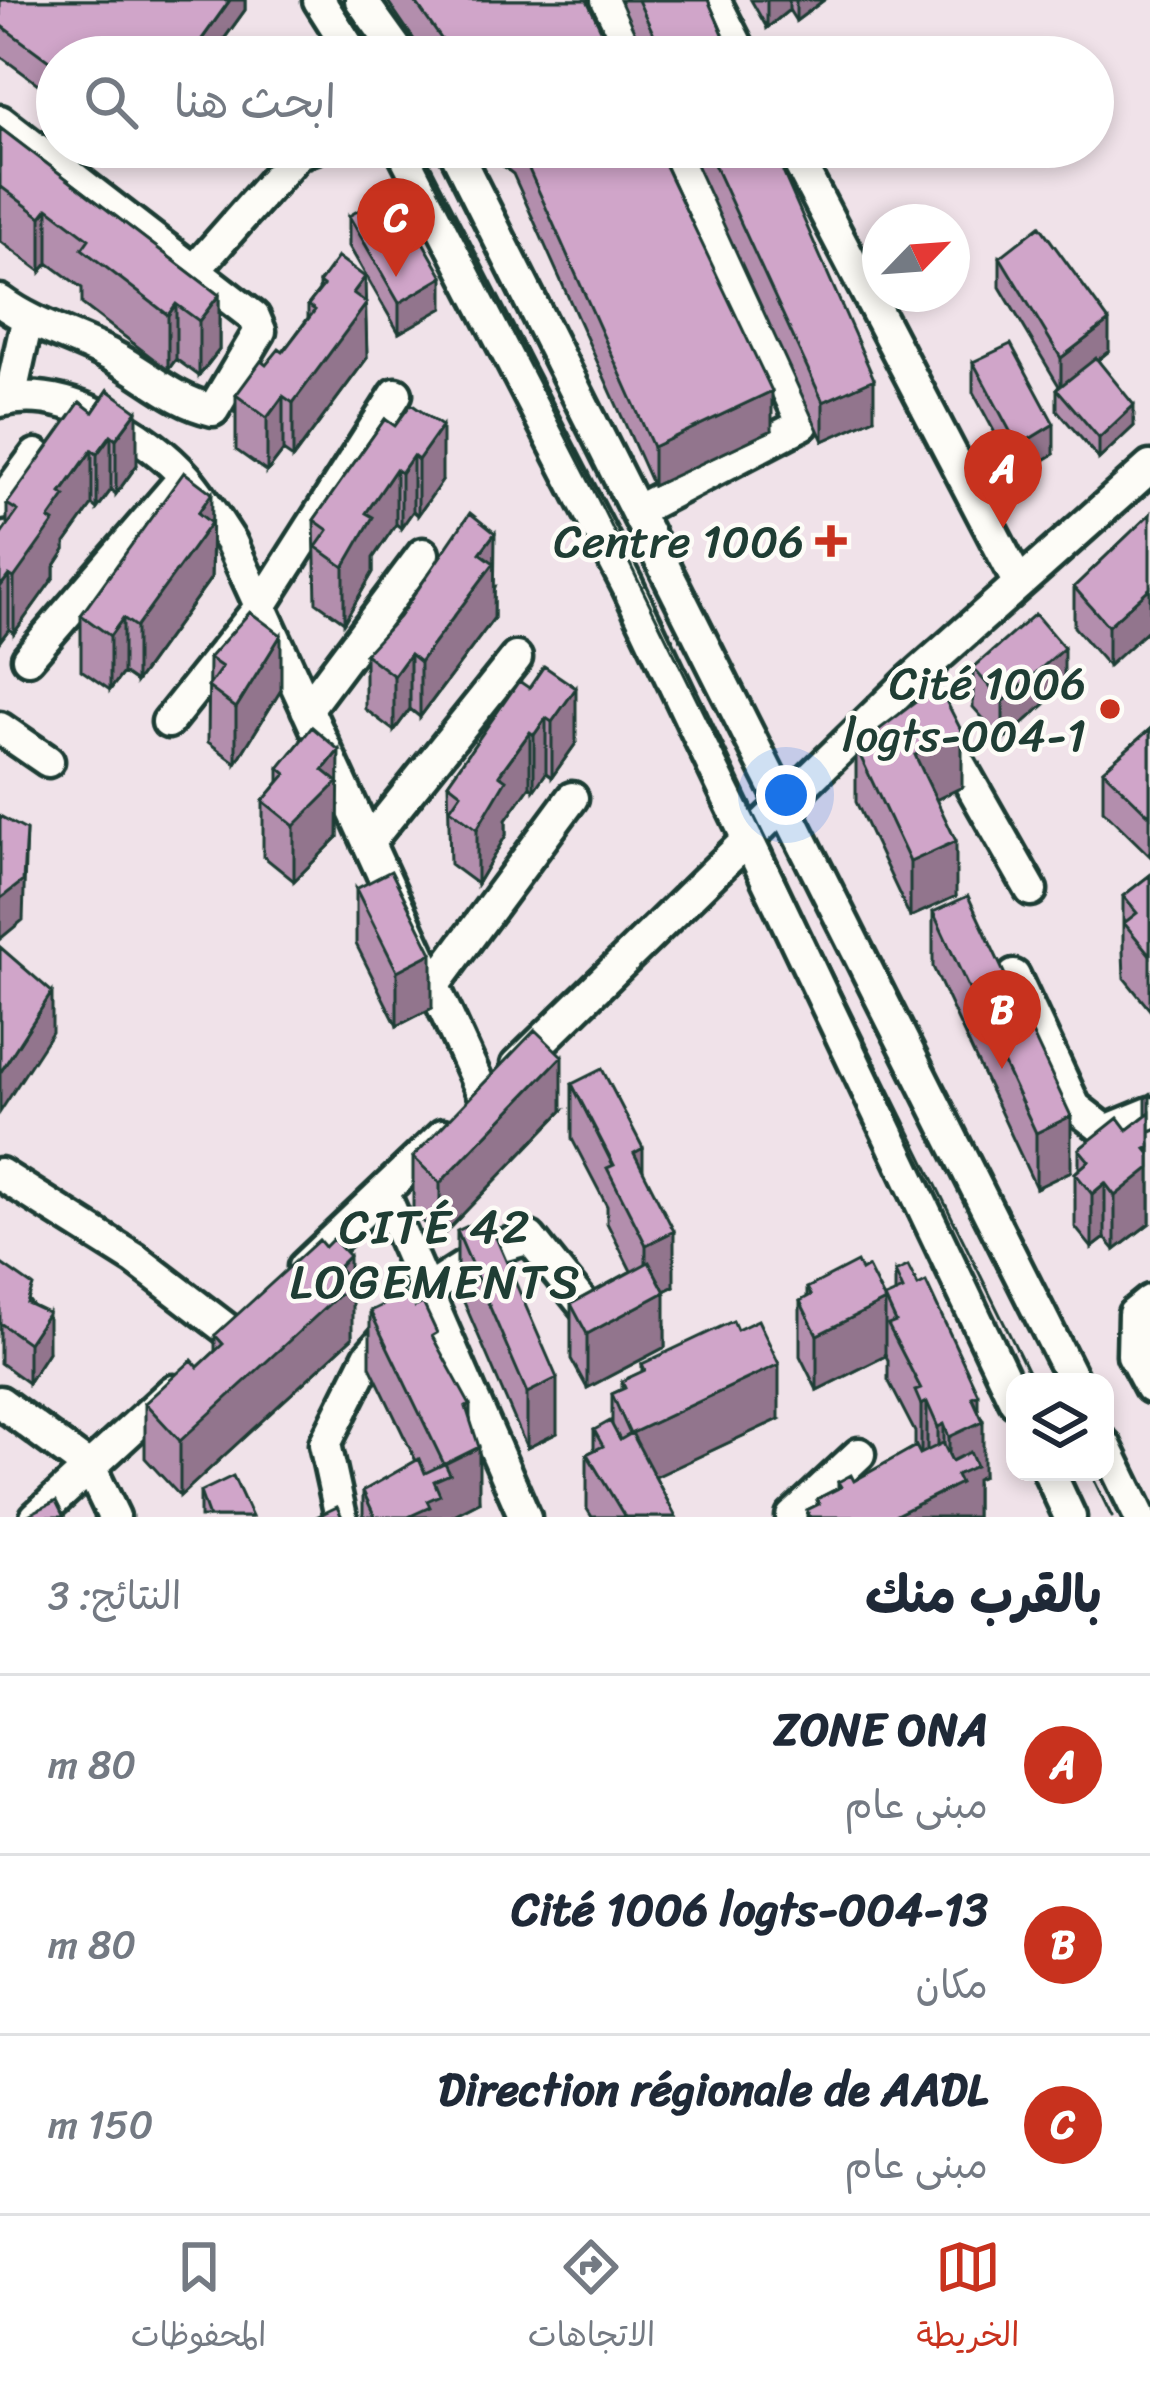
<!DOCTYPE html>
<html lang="ar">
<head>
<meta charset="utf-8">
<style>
	:root { --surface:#fff; --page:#f2f2f3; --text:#1f2937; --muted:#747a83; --line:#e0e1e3; --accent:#c8321e }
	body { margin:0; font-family:Sriracha,"Playpen Sans Arabic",sans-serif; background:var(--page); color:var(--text); direction:rtl }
	.controls { position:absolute; right:36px; bottom:36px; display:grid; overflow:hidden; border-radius:24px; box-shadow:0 6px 18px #0003 }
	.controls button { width:108px; height:108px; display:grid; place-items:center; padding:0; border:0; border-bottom:3px solid var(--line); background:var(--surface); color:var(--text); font:60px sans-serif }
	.compass { position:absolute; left:862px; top:204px; width:108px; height:108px; border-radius:50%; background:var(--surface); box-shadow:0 6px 18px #0003; rotate:65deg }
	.you { position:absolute; left:786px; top:795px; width:42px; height:42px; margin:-30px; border:9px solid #fff; border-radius:50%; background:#1a73e8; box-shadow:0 0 0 18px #1a73e833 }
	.badge { display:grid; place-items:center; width:78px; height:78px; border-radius:50%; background:var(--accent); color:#fff; font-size:39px; font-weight:700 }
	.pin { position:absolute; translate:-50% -99px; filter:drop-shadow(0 3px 6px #0008) }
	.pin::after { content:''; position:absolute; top:63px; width:42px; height:36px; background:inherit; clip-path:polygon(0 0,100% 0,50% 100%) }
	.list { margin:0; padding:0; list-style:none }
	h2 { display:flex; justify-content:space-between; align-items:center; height:156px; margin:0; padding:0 48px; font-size:51px }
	h2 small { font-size:39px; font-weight:400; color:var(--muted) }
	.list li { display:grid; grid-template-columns:78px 1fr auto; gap:36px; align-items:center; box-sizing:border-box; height:180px; padding:0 48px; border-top:3px solid var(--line) }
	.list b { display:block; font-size:45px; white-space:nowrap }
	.list p { margin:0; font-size:39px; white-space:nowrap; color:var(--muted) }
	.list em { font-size:39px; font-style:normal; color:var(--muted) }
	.icon { flex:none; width:66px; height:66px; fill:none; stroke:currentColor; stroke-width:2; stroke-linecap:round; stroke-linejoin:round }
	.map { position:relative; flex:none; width:1150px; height:1517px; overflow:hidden; direction:ltr }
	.search { position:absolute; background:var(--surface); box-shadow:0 6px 18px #0003; left:36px; right:36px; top:36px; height:132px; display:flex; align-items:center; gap:30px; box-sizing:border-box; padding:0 42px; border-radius:66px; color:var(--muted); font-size:45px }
	.sheet { height:696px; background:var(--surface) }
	nav { display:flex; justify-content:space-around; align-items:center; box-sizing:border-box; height:168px; border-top:3px solid var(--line); background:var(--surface); font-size:33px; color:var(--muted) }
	nav a { display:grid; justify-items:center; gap:6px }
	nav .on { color:var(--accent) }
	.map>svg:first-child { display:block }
</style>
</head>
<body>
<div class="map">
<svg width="1150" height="1517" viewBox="0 0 1150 1517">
	<rect width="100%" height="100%" fill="#f0e2e9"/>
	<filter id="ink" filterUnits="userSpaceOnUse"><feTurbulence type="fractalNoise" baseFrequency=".00833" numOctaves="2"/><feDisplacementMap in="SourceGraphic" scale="24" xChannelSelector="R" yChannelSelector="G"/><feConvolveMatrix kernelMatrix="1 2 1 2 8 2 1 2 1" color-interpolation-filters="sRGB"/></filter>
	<g filter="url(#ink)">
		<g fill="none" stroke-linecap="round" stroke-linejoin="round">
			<defs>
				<path id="minor" d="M 319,0 L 355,57
					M 361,0 L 402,57
					M 607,0 L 635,57
					M 714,0 L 743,57
					M 0,121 L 254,317 L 260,331 L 213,410 C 173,401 147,374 112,356 C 74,336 35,327 0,301
					M 401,147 L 627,585 L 1015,1401
					M 453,147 L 1074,1382
					M 791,147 L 1018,582
					M 194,271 L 298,153 L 315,147
					M 10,398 L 27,321
					M 0,401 C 63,384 147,433 187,479 C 203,498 217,521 231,542 L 484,1096
					M 0,504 L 36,455
					M 638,510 L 803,424 L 675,147
					M 28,658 L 181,481
					M 307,709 L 423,554
					M 168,722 L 261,606 L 396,394
					M 0,728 L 48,761
					M 944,737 L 1031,890
					M 368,843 L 516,658
					M 1014,976 L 1075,1107 L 1106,1131 L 1150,1113
					M 433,986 L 572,798
					M 517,1065 L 911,680 L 1150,467
					M 0,1174 L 135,1259 L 233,1334
					M 383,1192 L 525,1517
					M 304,1267 L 443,1135
					M 1150,1301 L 1134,1314 L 1133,1355 L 1150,1387
					M 0,1402 L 91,1469 L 114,1517
					M 1105,1445 L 1140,1517
					M 1049,1472 L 1070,1517
					M 36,1517 L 173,1391
					M 341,1517 L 325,1444 L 369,1356 L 426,1291 L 494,1248 L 530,1238 L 587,1309
					M 792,1517 L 859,1454"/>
			</defs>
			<use href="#minor" stroke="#1f3d34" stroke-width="39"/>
			<use href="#minor" stroke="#fdfcf7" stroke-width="30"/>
			<path stroke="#1f3d34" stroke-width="3" d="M 338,0 L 375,57
				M 417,147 L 593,489 L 1033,1382
				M 1090,1472 L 1112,1517"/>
		</g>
		<path fill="#b38ead" stroke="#1f3d34" stroke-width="3" d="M 0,0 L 245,0 L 245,10 L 211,57 L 57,57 L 57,98 L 0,56 Z
			M 387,0 L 587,0 L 614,57 L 426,57 Z
			M 620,0 L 708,0 L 733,57 L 646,57 Z
			M 751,0 L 824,0 L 796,21 L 789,10 L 767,28 Z
			M 0,128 L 219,295 L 219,350 L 199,376 L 176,359 L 168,370 L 82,304 L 82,288 L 48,263 L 41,272 L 0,241 Z
			M 124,147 L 146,147 L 138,157 Z
			M 489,147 L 656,147 L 772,430 L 653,486 L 513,174 L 500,164 Z
			M 688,147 L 772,147 L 874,418 L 823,441 Z
			M 349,216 L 443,308 L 399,333 L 349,246 Z
			M 1000,257 L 1109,351 L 1098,360 L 1134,426 L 1099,459 L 1057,410 L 1057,389 L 1059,386 L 1000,287 Z
			M 319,283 L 365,302 L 367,358 L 293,458 L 283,451 L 267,472 L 236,450 L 236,395 L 266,365 L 283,352 L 308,318 L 308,305 L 319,291 Z
			M 973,362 L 1054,454 L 1018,476 L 973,392 Z
			M 108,390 L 137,465 L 116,494 L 111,490 L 97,509 L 92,505 L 65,543 L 65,550 L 54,567 L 54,577 L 14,633 L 9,629 L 0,641 L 0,536 L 7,526 L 7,504 L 93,412 Z
			M 385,419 L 442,481 L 418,515 L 413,511 L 401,528 L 396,524 L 373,558 L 373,572 L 344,622 L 316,602 L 314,520 Z
			M 1150,514 L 1108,666 L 1074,627 L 1074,587 Z
			M 212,548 L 211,578 L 136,682 L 123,673 L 110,690 L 81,670 L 81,615 Z
			M 495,587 L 494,590 L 494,618 L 420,717 L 410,709 L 394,731 L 365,709 L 365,654 Z
			M 209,658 L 281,690 L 236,763 L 208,742 Z
			M 973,668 L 1064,687 L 1003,741 L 973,707 Z
			M 519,681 L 576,743 L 552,777 L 546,773 L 534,790 L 530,786 L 506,820 L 506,835 L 477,884 L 450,864 L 448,783 Z
			M 1150,729 L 1150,856 L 1103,810 L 1103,770 Z
			M 856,747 L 962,787 L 936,799 L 956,896 L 910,917 L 856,802 Z
			M 279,768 L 339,805 L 338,807 L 338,837 L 294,881 L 263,856 L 263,801 L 279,782 Z
			M 1150,875 L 1150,1010 L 1124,978 L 1123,951 L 1123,896 Z
			M 356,889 L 432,1008 L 397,1026 L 356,944 Z
			M 933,912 L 1071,1171 L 1036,1188 L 933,967 Z
			M 572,1084 L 674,1286 L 664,1291 L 665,1347 L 587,1388 L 571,1359 L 571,1304 L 631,1271 L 607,1223 L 607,1206 L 572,1139 Z
			M 1150,1094 L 1150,1223 L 1115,1250 L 1105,1238 L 1092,1248 L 1075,1227 L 1075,1173 L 1079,1169 L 1079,1149 L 1127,1130 L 1146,1115 L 1146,1097 Z
			M 562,1111 L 440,1238 L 413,1212 L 413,1157 Z
			M 457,1231 L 557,1433 L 527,1448 L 457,1286 Z
			M 0,1263 L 33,1306 L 48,1352 L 28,1383 L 0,1363 Z
			M 861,1271 L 885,1300 L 895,1294 L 895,1272 L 978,1409 L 983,1476 L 976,1479 L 976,1517 L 807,1517 L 807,1510 L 817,1505 L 817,1499 L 838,1488 L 838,1482 L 854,1481 L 915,1447 L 915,1432 L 888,1380 L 888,1360 L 885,1354 L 885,1356 L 817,1390 L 800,1356 L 800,1301 L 807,1298 L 807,1288 Z
			M 349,1279 L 352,1338 L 180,1496 L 145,1458 L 145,1403 L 198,1367 L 215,1351 L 215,1335 Z
			M 415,1307 L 437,1346 L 470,1419 L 479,1502 L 450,1517 L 363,1517 L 363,1491 L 416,1461 L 370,1366 L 370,1311 Z
			M 642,1364 L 779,1419 L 655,1477 L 676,1517 L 592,1517 L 587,1509 L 587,1454 L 594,1450 L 594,1430 L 612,1425 L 612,1394 L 622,1389 L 622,1381 L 642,1372 Z
			M 200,1492 L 252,1517 L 200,1517 Z"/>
		<path fill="#92748d" stroke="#1f3d34" stroke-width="3" d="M 230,0 L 245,0 L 245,10 L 211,57 L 189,57 Z
			M 767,0 L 789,0 L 789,10 L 767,28 Z
			M 796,0 L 824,0 L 796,21 Z
			M 48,208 L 48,263 L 41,272 L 41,217 Z
			M 365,277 L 367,358 L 293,458 L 293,403 L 353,293 Z
			M 443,277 L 443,308 L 399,333 L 399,303 Z
			M 219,295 L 219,350 L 199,376 L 199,321 Z
			M 176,304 L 176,359 L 168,370 L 168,315 Z
			M 1109,321 L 1109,351 L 1061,389 L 1061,358 Z
			M 874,379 L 874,418 L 823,441 L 823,402 Z
			M 772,391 L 772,430 L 653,486 L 653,447 Z
			M 283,396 L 283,451 L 267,472 L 267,418 Z
			M 1134,405 L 1134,426 L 1099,459 L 1099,438 Z
			M 137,411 L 137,465 L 116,494 L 116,439 Z
			M 1054,424 L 1054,454 L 1018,476 L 1018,446 Z
			M 442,426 L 442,481 L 418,515 L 418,460 Z
			M 111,435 L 111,490 L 97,509 L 97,454 Z
			M 92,450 L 92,505 L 65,543 L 65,550 L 54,567 L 54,577 L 14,633 L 14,578 L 61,493 Z
			M 413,456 L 413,511 L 401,528 L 401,473 Z
			M 396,469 L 396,524 L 373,558 L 373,572 L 344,622 L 344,567 L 366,513 Z
			M 212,493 L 211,578 L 136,682 L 136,627 L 198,513 Z
			M 495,533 L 494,618 L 420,717 L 420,662 L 480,553 Z
			M 9,575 L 9,629 L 0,641 L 0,587 Z
			M 1150,588 L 1150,628 L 1108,666 L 1108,626 Z
			M 123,618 L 123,673 L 110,690 L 110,636 Z
			M 281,635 L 281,690 L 236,763 L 236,708 Z
			M 1064,648 L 1064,687 L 1003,741 L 1003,702 Z
			M 410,654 L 410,709 L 394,731 L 394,676 Z
			M 576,688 L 576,743 L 552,777 L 552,722 Z
			M 546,718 L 546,773 L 534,790 L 534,735 Z
			M 530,732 L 530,786 L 506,820 L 506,835 L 477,884 L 477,829 L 499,775 Z
			M 962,732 L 962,787 L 915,810 L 915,755 Z
			M 339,750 L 338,837 L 294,881 L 294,826 L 323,770 Z
			M 26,830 L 23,920 L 0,939 L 0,899 Z
			M 956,841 L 956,896 L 910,917 L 910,862 Z
			M 432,953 L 432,1008 L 397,1026 L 397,971 Z
			M 52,992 L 52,1032 L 0,1112 L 0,1073 Z
			M 562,1056 L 562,1111 L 440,1238 L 440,1183 Z
			M 1071,1116 L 1071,1171 L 1036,1188 L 1036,1133 Z
			M 1150,1147 L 1150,1223 L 1115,1250 L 1115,1196 Z
			M 643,1148 L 643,1203 L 634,1153 Z
			M 1105,1183 L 1105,1238 L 1092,1248 L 1092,1194 Z
			M 674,1231 L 674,1286 L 646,1300 L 646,1245 Z
			M 349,1256 L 349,1286 L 352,1283 L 352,1338 L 180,1496 L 180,1441 Z
			M 665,1292 L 665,1347 L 587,1388 L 587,1334 Z
			M 885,1301 L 885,1356 L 817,1390 L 817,1335 Z
			M 48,1313 L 48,1352 L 28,1383 L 28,1343 Z
			M 779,1364 L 779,1419 L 630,1489 L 630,1434 Z
			M 557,1378 L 557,1433 L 527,1448 L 527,1393 Z
			M 978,1394 L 978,1424 L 983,1421 L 983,1476 L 976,1479 L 976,1517 L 892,1517 L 949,1489 L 949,1437 L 972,1397 Z
			M 927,1402 L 927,1457 L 921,1459 L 921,1405 Z
			M 470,1405 L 470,1452 L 479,1447 L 479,1502 L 450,1517 L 408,1517 L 427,1501 L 434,1481 L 445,1464 L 466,1407 Z
			M 944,1424 L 944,1479 L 938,1482 L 938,1427 Z"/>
		<path fill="#d0a5c9" stroke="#1f3d34" stroke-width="3" d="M 0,0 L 230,0 L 189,57 L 57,57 L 57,67 L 0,25 Z
			M 414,0 L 587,0 L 614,57 L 454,57 Z
			M 638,0 L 708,0 L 733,57 L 664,57 Z
			M 0,128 L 219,295 L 199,321 L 176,304 L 168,315 L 82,249 L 89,239 L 48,208 L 41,217 L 0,186 Z
			M 519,147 L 656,147 L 772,391 L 653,447 Z
			M 706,147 L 772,147 L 874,379 L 823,402 Z
			M 393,190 L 443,277 L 399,303 L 349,216 Z
			M 1040,226 L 1109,321 L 1061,358 L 1000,257 Z
			M 338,257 L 365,277 L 353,293 L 367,303 L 293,403 L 283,396 L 267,418 L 236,395 L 261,361 L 266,365 L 279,349 L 283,352 L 315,310 L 308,305 L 323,286 L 319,283 Z
			M 1011,344 L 1054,424 L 1018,446 L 973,362 Z
			M 1096,358 L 1134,405 L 1099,438 L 1057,389 Z
			M 108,390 L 137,411 L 116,439 L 111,435 L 97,454 L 92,450 L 61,493 L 65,496 L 49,519 L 54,522 L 14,578 L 9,575 L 0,587 L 0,536 L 18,511 L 7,504 L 80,402 L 93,412 Z
			M 411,404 L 442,426 L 418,460 L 413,456 L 401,473 L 396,469 L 366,513 L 373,517 L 344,567 L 316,547 L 328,530 L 314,520 L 385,419 L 395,426 Z
			M 184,472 L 212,493 L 198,513 L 211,523 L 136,627 L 123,618 L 110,636 L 81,615 Z
			M 470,513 L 495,533 L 480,553 L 494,563 L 420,662 L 410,654 L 394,676 L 365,654 L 399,617 Z
			M 1150,514 L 1150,588 L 1108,626 L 1074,587 Z
			M 250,612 L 281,635 L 236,708 L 208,687 L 222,667 L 209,658 Z
			M 1035,614 L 1064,648 L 1003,702 L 973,668 Z
			M 544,666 L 576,688 L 552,722 L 546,718 L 534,735 L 530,732 L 499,775 L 506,780 L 477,829 L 450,809 L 461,793 L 448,783 L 519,681 L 529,688 Z
			M 938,685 L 962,732 L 915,755 L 956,841 L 910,862 L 856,747 Z
			M 312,727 L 339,750 L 323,770 L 338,782 L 294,826 L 263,801 L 286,774 L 279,768 Z
			M 1150,729 L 1150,816 L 1103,770 Z
			M 0,816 L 26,830 L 23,881 L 0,899 Z
			M 391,871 L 432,953 L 397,971 L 356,889 Z
			M 1150,875 L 1150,955 L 1124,923 L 1137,913 L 1123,896 Z
			M 968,896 L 1071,1116 L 1036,1133 L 933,912 Z
			M 0,947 L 52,992 L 0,1073 Z
			M 535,1030 L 562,1056 L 440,1183 L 413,1157 Z
			M 602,1069 L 643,1148 L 634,1153 L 674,1231 L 646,1245 L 607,1168 L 614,1165 L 572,1084 Z
			M 1150,1112 L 1150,1147 L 1146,1149 L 1150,1154 L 1150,1168 L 1115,1196 L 1105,1183 L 1092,1194 L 1075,1173 L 1089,1161 L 1079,1149 L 1118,1118 L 1127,1130 Z
			M 487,1217 L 557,1378 L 527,1393 L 457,1231 Z
			M 333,1239 L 349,1256 L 338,1267 L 352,1283 L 180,1441 L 145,1403 L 192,1360 L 198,1367 L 223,1344 L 215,1335 L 319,1240 L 325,1247 Z
			M 649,1262 L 665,1292 L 587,1334 L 571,1304 Z
			M 857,1262 L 861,1271 L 868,1267 L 885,1301 L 817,1335 L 800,1301 L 811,1295 L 807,1288 Z
			M 0,1263 L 33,1286 L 27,1303 L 48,1313 L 28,1343 L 0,1323 Z
			M 908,1266 L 918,1286 L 926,1282 L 978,1394 L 972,1397 L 983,1421 L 949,1437 L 944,1424 L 938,1427 L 927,1402 L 921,1405 L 915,1391 L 921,1389 L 888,1325 L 896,1322 L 885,1298 L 903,1290 L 895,1272 Z
			M 408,1293 L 415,1307 L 423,1303 L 437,1333 L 432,1336 L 470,1405 L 466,1407 L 479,1447 L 445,1464 L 450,1474 L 434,1481 L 440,1495 L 427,1501 L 430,1507 L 408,1517 L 375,1517 L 363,1491 L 419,1459 L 425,1473 L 444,1464 L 370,1311 Z
			M 758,1320 L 779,1364 L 630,1434 L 612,1394 L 625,1388 L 622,1381 L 645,1370 L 642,1364 L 733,1321 L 737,1330 Z
			M 610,1421 L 620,1440 L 632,1433 L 676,1517 L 625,1517 L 587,1454 L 603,1446 L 594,1430 Z
			M 943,1443 L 952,1461 L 970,1452 L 976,1466 L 956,1475 L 960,1483 L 892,1517 L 810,1517 L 807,1510 L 819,1504 L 817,1499 L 841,1487 L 838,1482 L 851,1475 L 854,1481 L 916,1446 L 920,1454 Z
			M 233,1476 L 252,1517 L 209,1517 L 200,1492 Z
			M 56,1501 L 64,1517 L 24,1517 Z
			M 337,1507 L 342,1517 L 316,1517 Z"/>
	</g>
	<g fill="#c8321e" stroke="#fdfcf7" stroke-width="4.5">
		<path d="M825 523h12v12h12v12h-12v12h-12v-12h-12v-12h12z"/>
		<circle cx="1110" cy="709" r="12"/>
	</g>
	<g text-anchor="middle" stroke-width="9" stroke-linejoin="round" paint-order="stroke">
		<g font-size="45" fill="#1f3d34" stroke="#fdfcf7" text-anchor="end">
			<text x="804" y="557">Centre 1006</text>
			<text x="1086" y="699">Cité 1006<tspan x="1086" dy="52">logts-004-1</tspan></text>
		</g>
		<g font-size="48" letter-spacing="3" fill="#1f3d34" stroke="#fdfcf7">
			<text x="436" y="1243">CITÉ 42<tspan x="436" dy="55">LOGEMENTS</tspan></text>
		</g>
	</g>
</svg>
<div class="controls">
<button><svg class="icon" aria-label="layers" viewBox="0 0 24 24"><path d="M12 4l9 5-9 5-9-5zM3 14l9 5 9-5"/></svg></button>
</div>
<svg class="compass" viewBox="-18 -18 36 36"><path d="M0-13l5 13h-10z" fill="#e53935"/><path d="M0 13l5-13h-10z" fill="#747a83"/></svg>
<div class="you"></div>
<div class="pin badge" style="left:1003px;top:528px">A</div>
<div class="pin badge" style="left:1002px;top:1069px">B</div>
<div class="pin badge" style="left:396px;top:277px">C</div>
<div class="search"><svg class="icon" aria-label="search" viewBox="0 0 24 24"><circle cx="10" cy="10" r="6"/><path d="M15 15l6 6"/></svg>ابحث هنا</div>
</div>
<section class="sheet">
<h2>بالقرب منك<small>النتائج: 3</small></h2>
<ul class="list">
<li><span class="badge">A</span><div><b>ZONE ONA</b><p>مبنى عام</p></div><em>80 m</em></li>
<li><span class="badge">B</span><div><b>Cité 1006 logts-004-13</b><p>مكان</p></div><em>80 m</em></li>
<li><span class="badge">C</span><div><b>Direction régionale de AADL</b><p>مبنى عام</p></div><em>150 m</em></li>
</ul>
</section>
<nav>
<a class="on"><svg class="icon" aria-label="map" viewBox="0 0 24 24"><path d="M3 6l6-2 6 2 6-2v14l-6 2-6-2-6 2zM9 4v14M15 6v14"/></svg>الخريطة</a>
<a><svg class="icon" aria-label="directions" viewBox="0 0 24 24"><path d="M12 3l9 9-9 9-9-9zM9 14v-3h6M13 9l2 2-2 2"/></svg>الاتجاهات</a>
<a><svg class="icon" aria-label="saved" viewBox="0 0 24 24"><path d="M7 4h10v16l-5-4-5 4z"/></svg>المحفوظات</a>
</nav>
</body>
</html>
